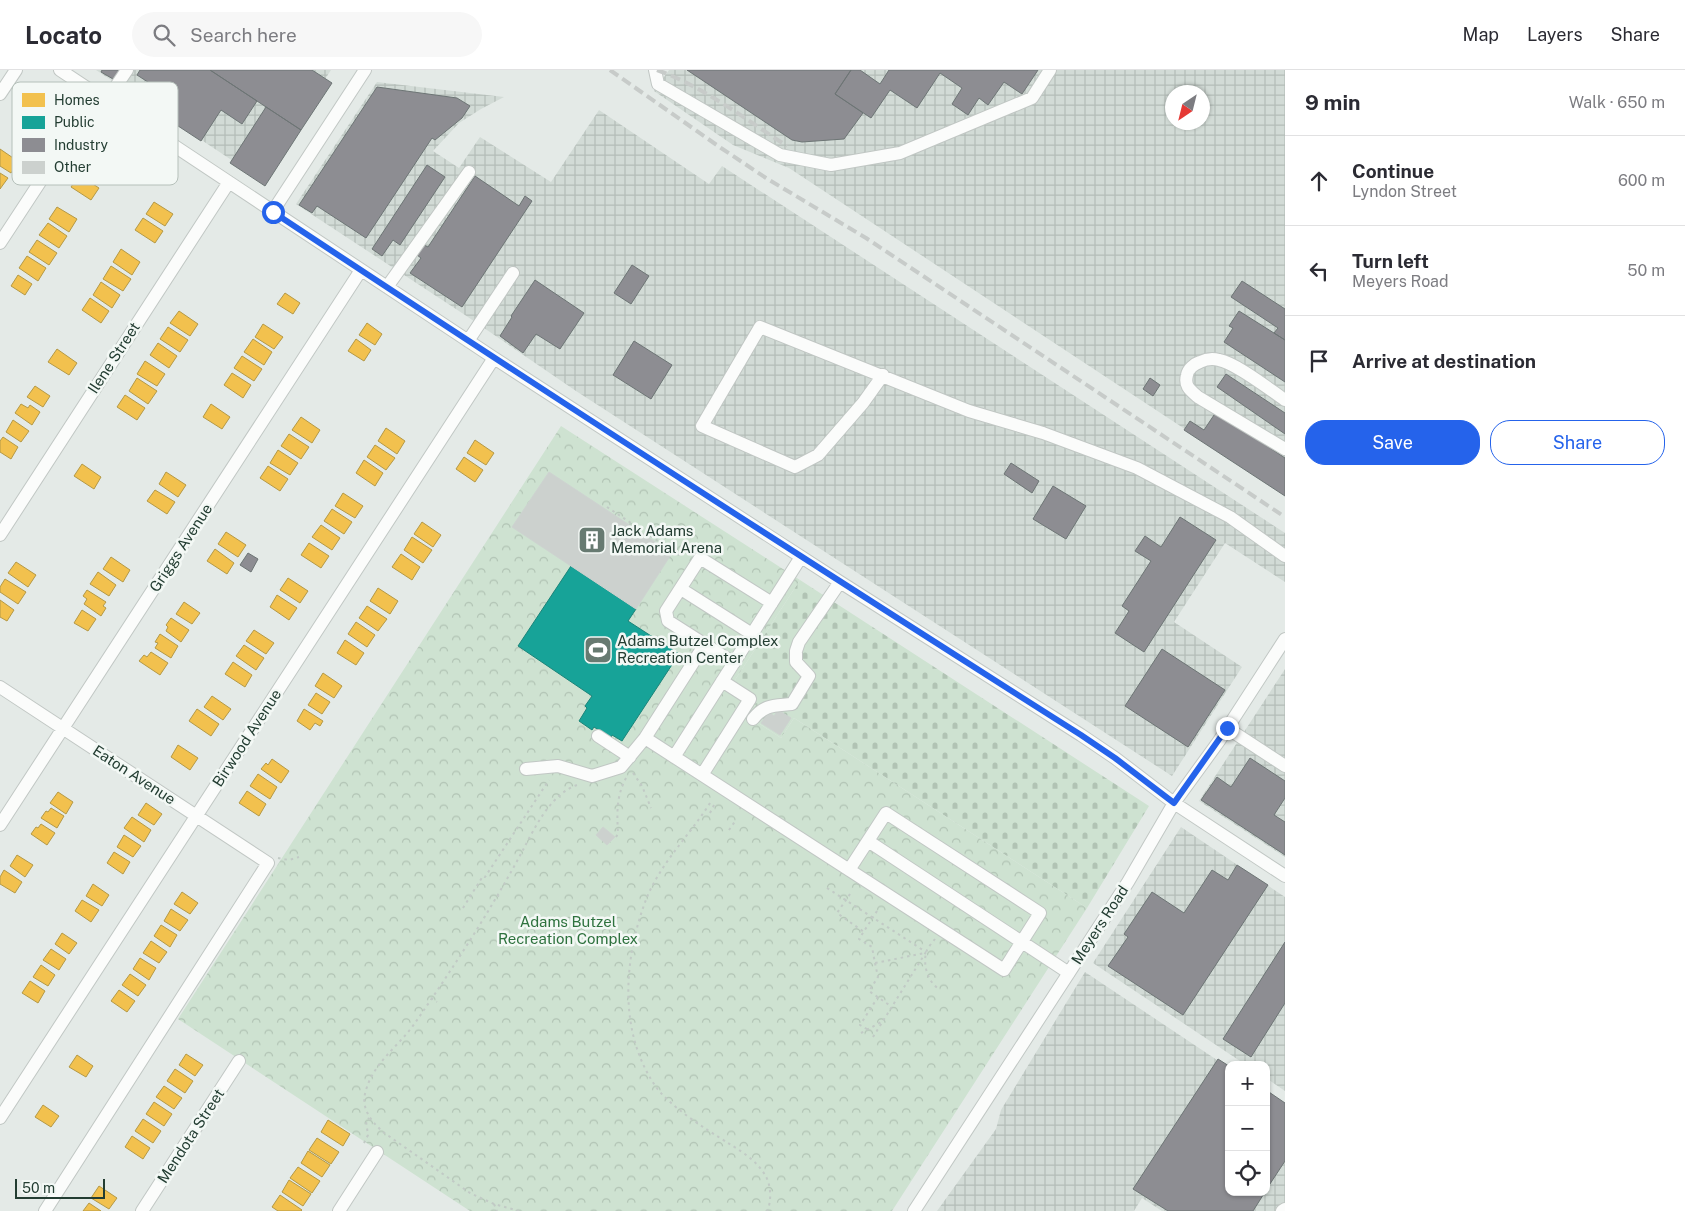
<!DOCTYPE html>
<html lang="en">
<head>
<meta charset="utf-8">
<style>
	:root { --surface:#fff; --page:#f7f7f7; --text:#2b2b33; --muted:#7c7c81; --line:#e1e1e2; --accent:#2563eb }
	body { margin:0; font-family:"Public Sans",sans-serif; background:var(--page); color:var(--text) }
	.controls { position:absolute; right:15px; bottom:15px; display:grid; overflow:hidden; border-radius:10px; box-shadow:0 1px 4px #0004 }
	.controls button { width:45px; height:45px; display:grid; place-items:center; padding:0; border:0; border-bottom:1px solid var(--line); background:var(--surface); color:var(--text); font:25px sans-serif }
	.compass { position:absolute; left:1165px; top:15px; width:45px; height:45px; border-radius:50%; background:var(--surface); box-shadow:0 1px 4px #0004; rotate:215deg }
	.scale { position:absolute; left:15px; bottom:12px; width:90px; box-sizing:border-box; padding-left:5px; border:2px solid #233d32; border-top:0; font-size:14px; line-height:18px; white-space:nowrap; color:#233d32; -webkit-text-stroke:4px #f3f8f5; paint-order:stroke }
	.stop { position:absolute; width:15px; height:15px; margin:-11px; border:4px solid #2563eb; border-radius:50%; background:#fff }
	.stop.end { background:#2563eb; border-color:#fff; box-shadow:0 1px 5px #0008 }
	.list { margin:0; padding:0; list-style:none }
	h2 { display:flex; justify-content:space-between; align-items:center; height:65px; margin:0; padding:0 20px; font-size:21px }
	h2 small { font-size:16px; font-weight:400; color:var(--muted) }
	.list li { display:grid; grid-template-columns:32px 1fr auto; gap:15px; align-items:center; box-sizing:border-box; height:90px; padding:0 20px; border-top:1px solid var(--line) }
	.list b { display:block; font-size:19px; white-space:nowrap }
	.list p { margin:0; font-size:16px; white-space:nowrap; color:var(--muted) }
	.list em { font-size:16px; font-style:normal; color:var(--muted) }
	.actions { display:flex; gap:10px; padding:15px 20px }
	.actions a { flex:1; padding:11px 0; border:1px solid var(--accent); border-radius:20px; text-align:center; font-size:18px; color:var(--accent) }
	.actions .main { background:var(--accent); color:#fff }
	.icon { flex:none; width:28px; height:28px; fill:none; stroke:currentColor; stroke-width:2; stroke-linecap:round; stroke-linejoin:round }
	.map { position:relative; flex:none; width:1285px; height:1141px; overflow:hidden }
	header { display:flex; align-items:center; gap:30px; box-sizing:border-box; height:70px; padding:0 25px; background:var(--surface); border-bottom:1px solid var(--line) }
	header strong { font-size:24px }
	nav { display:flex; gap:28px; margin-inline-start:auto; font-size:18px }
	.search { width:350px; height:45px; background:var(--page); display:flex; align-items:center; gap:12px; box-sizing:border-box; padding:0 18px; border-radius:28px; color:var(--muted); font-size:19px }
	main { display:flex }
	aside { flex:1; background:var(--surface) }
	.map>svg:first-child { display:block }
</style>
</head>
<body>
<header>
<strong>Locato</strong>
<div class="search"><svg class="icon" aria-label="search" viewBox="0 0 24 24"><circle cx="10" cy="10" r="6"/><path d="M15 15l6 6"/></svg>Search here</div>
<nav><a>Map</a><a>Layers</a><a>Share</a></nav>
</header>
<main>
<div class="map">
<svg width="1285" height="1141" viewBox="0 0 1285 1141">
	<defs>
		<pattern id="industrial-grid" width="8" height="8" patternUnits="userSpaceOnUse" patternTransform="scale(1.25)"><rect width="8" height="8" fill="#d2dbd6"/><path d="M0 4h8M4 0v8" fill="none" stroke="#b4bdb8"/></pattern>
		<pattern id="cemetery-stones" width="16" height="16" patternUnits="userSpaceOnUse" patternTransform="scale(1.25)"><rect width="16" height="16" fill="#cee2d1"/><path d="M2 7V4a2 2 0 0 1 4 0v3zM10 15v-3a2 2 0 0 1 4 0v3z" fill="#b1c3b4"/></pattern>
		<pattern id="park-crowns" width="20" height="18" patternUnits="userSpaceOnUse" patternTransform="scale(1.25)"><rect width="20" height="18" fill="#cee2d1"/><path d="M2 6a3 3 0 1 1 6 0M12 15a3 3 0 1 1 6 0" fill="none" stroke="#b1c3b4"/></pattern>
	</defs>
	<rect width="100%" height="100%" fill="#e4eae7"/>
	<path fill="url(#industrial-grid)" fill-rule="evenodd" d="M 96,0 L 331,0 L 260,109 Z
		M 669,0 L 1285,0 L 1285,425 L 789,98 L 733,75 L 654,21 ZM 1172,22 L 1202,22 L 1202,52 L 1172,52 Z
		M 377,12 L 504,27 L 481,39 L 459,53 L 433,81 L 459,98 L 480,67 L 551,112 L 599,40 L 709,114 L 722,96 L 1285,463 L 1285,512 L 1225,473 L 1174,552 L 1242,597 L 1172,706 L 576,321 L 465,245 L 296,134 Z
		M 1285,599 L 1285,787 L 1199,731 Z
		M 1181,757 L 1285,827 L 1285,1021 L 1266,1008 L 1266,995 L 1246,995 L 1093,893 Z
		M 1085,902 L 1229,998 L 1229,1122 L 1266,1122 L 1266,1023 L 1285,1036 L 1285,1141 L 1162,1141 L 1142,1128 L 1134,1141 L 937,1141 L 996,1059 L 1001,1040 Z"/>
	<path fill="url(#cemetery-stones)" d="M 800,510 L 1149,736 L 1087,838 L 794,648 L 781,668 L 749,647 L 735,610 Z"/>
	<path fill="url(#park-crowns)" d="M 561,356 L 800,510 L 735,610 L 761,627 L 749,647 L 781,668 L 794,648 L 1087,838 L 892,1141 L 470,1141 L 178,949 Z"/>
	<path fill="#f2c14e" stroke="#b49946" d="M 0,79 L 19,92 L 11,103 L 0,96 Z
		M 0,103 L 8,108 L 0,119 Z
		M 79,105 L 99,118 L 91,130 L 71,117 Z
		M 154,132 L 173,144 L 165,156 L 146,144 Z
		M 57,137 L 77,149 L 69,162 L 49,149 Z
		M 143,148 L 163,161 L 155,173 L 135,160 Z
		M 48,153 L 67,166 L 59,178 L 39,165 Z
		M 37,170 L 57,183 L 49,195 L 29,182 Z
		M 121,179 L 140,192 L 132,205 L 113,192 Z
		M 27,186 L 46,198 L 38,211 L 19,198 Z
		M 111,196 L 131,209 L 123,221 L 103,209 Z
		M 18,205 L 32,214 L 25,225 L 11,216 Z
		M 101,212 L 120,225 L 112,238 L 93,225 Z
		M 285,223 L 300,233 L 293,244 L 277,234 Z
		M 90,228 L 109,241 L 101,253 L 82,240 Z
		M 179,241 L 198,254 L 190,266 L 170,253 Z
		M 367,253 L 382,264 L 375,275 L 359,265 Z
		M 263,254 L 283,267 L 274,279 L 255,267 Z
		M 168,257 L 188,270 L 180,282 L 160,269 Z
		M 253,269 L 272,282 L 264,295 L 244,282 Z
		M 356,269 L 371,280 L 364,291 L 348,281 Z
		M 158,273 L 177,286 L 169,298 L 150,285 Z
		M 57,279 L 77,293 L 69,305 L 48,292 Z
		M 242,286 L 262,299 L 254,311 L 234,298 Z
		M 145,291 L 165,304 L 157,316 L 137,304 Z
		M 232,303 L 251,315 L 243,328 L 224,315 Z
		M 137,308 L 157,321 L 148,334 L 129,321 Z
		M 35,316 L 50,326 L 43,337 L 27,327 Z
		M 125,325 L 145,338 L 137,350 L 117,337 Z
		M 21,334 L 28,338 L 30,335 L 40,342 L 32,355 L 15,343 Z
		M 211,334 L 230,347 L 222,359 L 203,347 Z
		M 301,347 L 320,360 L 312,373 L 292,360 Z
		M 13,350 L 29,361 L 21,372 L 6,362 Z
		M 386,358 L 405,371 L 397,384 L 378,371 Z
		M 289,364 L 309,377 L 301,389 L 281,376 Z
		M 3,367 L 18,377 L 11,389 L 0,382 L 0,371 Z
		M 475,370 L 494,383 L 486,395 L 467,383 Z
		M 375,375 L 395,388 L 386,400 L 367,387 Z
		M 278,380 L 298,393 L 290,405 L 270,393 Z
		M 464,387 L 483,400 L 475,412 L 456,399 Z
		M 364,390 L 383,403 L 375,416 L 356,403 Z
		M 82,394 L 101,407 L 94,419 L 74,406 Z
		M 268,396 L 288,409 L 280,421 L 260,408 Z
		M 166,402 L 186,415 L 178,427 L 159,414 Z
		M 155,420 L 175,432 L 167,444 L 147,431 Z
		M 343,423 L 363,436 L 355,448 L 335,436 Z
		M 332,439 L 352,452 L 344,464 L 324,451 Z
		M 422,452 L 441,465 L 433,477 L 414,464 Z
		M 321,455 L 340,468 L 332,480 L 312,467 Z
		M 226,462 L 246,475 L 238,487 L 218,474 Z
		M 412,467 L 432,480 L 423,493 L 404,480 Z
		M 309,473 L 329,486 L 321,498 L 301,485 Z
		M 215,479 L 234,493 L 227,504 L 207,491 Z
		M 401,484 L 420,497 L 412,510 L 392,497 Z
		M 111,487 L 130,500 L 123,512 L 103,499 Z
		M 16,492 L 36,505 L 28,517 L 8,503 Z
		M 98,502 L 116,515 L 109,526 L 90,514 Z
		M 288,508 L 308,521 L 300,533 L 280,520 Z
		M 5,509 L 26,522 L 18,534 L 0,522 L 0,517 Z
		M 378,518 L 398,531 L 390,544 L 370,531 Z
		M 87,520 L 106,532 L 103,536 L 106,538 L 101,546 L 84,534 L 87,529 L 83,526 Z
		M 277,525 L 297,538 L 289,550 L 270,537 Z
		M 0,530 L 14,540 L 7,551 L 0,547 Z
		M 184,532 L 200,543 L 192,554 L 176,544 Z
		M 367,536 L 387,549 L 378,561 L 359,548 Z
		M 82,540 L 96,549 L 88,561 L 74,553 Z
		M 171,548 L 189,560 L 181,572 L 166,561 L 168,557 L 166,555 Z
		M 356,552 L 375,565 L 367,577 L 348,564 Z
		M 254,560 L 274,573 L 266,584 L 246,571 Z
		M 160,564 L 178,576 L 171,588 L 155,578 L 158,573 L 155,572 Z
		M 345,570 L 364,583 L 356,595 L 337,583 Z
		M 244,575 L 264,588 L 256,600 L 236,586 Z
		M 151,582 L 168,593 L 160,605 L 139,591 L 144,585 L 147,587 Z
		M 233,592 L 252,605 L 245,617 L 225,604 Z
		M 323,603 L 342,616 L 334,628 L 315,616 Z
		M 316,623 L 330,632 L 322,644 L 308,635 Z
		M 212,626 L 231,639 L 223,650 L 204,637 Z
		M 197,639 L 219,654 L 211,666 L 189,651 Z
		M 304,639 L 323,651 L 320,656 L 315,653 L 310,660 L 297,651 Z
		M 178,675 L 198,688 L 190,700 L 171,687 Z
		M 272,689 L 289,701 L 281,713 L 261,699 L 266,693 L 268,695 Z
		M 258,704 L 277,717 L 270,729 L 250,716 Z
		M 247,721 L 266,734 L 259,746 L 239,733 Z
		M 58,722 L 73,732 L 66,744 L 50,733 Z
		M 146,733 L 162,744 L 154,755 L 138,745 Z
		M 51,738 L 64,746 L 57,758 L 41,748 L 46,741 L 48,742 Z
		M 132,747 L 151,760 L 144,772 L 124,758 Z
		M 41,754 L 55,763 L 47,775 L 31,764 L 36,757 L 38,758 Z
		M 124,765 L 141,776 L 133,787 L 117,777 Z
		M 114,782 L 130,792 L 123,804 L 107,793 Z
		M 17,785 L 33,795 L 25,807 L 10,796 Z
		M 4,800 L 22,812 L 15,823 L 0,814 L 0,807 Z
		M 93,814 L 109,825 L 102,836 L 86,826 Z
		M 182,822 L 198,833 L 190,844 L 174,834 Z
		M 82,830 L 99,840 L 91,852 L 75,841 Z
		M 171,839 L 188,850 L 180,861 L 164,851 Z
		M 161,855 L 177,865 L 170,877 L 154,866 Z
		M 62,863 L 77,873 L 69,884 L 55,874 Z
		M 151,871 L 167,882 L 159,893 L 143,883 Z
		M 51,879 L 66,889 L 59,900 L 43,890 Z
		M 140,888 L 156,898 L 149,910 L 133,899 Z
		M 41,895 L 55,905 L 48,916 L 33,907 Z
		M 130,904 L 146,915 L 138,926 L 122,915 Z
		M 30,911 L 45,921 L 38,933 L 22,923 Z
		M 119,920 L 135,931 L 127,942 L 111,931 Z
		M 186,984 L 203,995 L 195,1006 L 179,995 Z
		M 77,985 L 93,996 L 86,1007 L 69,997 Z
		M 175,999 L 193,1011 L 185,1023 L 167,1011 Z
		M 164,1016 L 182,1028 L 174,1039 L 156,1027 Z
		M 154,1032 L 172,1044 L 164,1056 L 146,1044 Z
		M 43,1035 L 59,1046 L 51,1057 L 35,1047 Z
		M 143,1049 L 161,1061 L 153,1073 L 135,1061 Z
		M 328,1050 L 350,1064 L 343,1076 L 321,1062 Z
		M 132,1066 L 150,1078 L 143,1089 L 125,1077 Z
		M 317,1068 L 339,1082 L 331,1094 L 309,1080 Z
		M 308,1081 L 330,1095 L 322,1107 L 301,1093 Z
		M 298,1097 L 320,1111 L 312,1123 L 290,1108 Z
		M 289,1110 L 311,1124 L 303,1136 L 282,1122 Z
		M 99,1116 L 117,1128 L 109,1139 L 91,1128 Z
		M 280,1125 L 302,1140 L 301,1141 L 278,1141 L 272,1137 Z
		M 89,1133 L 101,1141 L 83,1141 Z"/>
	<path fill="#17a398" stroke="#1b8479" d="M 571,496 L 636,539 L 628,551 L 679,584 L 622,671 L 612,665 L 611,668 L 594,657 L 592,660 L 579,651 L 587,638 L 585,636 L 592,626 L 518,576 Z"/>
	<path fill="#8d8d92" stroke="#6d7575" d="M 102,0 L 120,0 L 113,9 L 101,2 Z
		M 140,0 L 210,0 L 257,31 L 242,54 L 221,40 L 201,71 L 143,33 L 154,16 L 137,5 Z
		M 210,0 L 312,0 L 332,13 L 301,60 Z
		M 687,0 L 851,0 L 835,24 L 863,43 L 844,69 L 802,72 L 792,70 Z
		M 851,0 L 860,0 L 880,14 L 889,0 L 1038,0 L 1022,24 L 1004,12 L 988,35 L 979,28 L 968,45 L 952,34 L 962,18 L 940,3 L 917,38 L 890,20 L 871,48 L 835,24 Z
		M 377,17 L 457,28 L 470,36 L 462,48 L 435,70 L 432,68 L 366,168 L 317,136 L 312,143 L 299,135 Z
		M 266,37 L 301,60 L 265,116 L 230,93 Z
		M 427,95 L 445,107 L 400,175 L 393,170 L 382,186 L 372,179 Z
		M 475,106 L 519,136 L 525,126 L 532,131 L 462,237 L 410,203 L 421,188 L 417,185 L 424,175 L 428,177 Z
		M 632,195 L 649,206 L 631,234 L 614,223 Z
		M 535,210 L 584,243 L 560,279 L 536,264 L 523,283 L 500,266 L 512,247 L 511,246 Z
		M 1242,211 L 1285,239 L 1285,270 L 1274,263 L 1278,258 L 1231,227 Z
		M 1239,241 L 1285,270 L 1285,312 L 1224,272 L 1233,258 L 1229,256 Z
		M 634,271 L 672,295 L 651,329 L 613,305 Z
		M 1226,304 L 1285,343 L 1285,364 L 1217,317 Z
		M 1150,308 L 1160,315 L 1153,326 L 1143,319 Z
		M 1216,342 L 1285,388 L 1285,426 L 1184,360 L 1190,351 L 1204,360 Z
		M 1011,393 L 1039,411 L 1032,423 L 1004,404 Z
		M 1053,416 L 1086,436 L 1066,469 L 1033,449 Z
		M 1180,447 L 1216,470 L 1144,582 L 1115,563 L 1129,541 L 1122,536 L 1151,491 L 1135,481 L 1145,466 L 1161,477 Z
		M 248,483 L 258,489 L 251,502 L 240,495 Z
		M 1162,579 L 1225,620 L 1188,677 L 1125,636 Z
		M 1250,688 L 1285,711 L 1285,728 L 1274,745 L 1285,752 L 1285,785 L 1201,730 L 1217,707 L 1231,717 Z
		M 1237,795 L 1268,815 L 1183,945 L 1108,896 L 1128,867 L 1124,864 L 1152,822 L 1184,843 L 1212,800 L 1228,810 Z
		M 1285,872 L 1285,933 L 1251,987 L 1223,969 Z
		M 1218,989 L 1229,996 L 1229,1122 L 1265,1122 L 1253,1141 L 1168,1141 L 1133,1119 Z
		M 1266,1020 L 1285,1033 L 1285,1091 L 1266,1120 Z"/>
	<path fill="#ccd1ce" stroke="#cdd3d0" d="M 549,402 L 672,483 L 636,539 L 512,457 Z
		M 778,640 L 791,648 L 780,665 L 761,653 L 769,642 L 774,646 Z
		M 603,757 L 615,767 L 607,775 L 596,765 Z"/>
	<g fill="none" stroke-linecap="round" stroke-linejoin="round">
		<defs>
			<path id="minor" d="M 60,0 L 494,288 L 840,512 L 1081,665 L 1115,688 L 1174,733 L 1285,806
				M 655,0 L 658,14 L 780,85 L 831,95 L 900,83 L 1032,28 L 1050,0
				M 0,24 L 16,0
				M 106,31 L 127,0
				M 273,141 L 365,0
				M 0,173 L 97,25
				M 387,217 L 469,102
				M 468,271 L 513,203
				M 883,305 L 863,333 L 818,385 L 795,397 L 702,356 L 760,257 L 969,341 L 1043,363 L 1137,398 L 1230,447 L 1285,486
				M 1285,330 C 1269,319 1236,293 1219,290 C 1212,288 1206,289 1200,292 C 1194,294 1188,299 1187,305 C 1184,316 1190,320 1198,327 L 1285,379
				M 0,465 L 229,112
				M 681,519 L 752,564
				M 734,593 L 668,551 L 666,541 L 700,488 L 772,533
				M 0,617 L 268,793 L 45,1141
				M 753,649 C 765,634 774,636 792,634 L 809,606 L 796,592 L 796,581 L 799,572 L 840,512
				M 1227,658 L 1285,696
				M 598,666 L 630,687
				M 645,668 L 1004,900 L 1040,843 L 886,743 L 849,800
				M 674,687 L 801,487
				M 526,699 L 558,696 L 592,706 L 621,697 L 645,668 L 705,574
				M 702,705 L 750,629 L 722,611
				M 0,755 L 361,200
				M 868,771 L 1069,903
				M 0,1048 L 494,288
				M 142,1141 L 239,991
				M 339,1141 L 377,1082
				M 914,1141 L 1128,812 L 1174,733 L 1219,671 L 1285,569
				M 1282,1141 L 1285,1139"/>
		</defs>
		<use href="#minor" stroke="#c1c7c4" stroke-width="14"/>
		<path stroke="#c1cac5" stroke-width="2" stroke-dasharray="2.5 4" stroke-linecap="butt" d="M 607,437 L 682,487
			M 633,703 L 642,716 L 651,738
			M 710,733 C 688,768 658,795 644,835 C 624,892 619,961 654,1014 C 668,1036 706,1059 728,1073 C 741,1081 757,1091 765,1105 C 771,1114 772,1131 767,1141
			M 710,743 L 714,735
			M 729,760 L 736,750
			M 616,767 L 618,764 C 617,743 616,727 626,708
			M 278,788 L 289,790 L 299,787
			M 827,818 L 926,882
			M 850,824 L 837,843 L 864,862
			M 497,825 L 502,828
			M 463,838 L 483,806 L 485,807 L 549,710
			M 877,841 L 859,869 L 872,877 L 875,893 L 925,883
			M 935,869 C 932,873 927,878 926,883 C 923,896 928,912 939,919
			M 875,893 L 878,907 L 869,921 L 892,937
			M 431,928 L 437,932
			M 867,959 L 860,955 L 878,927
			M 861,963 L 883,951
			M 873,967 L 926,882
			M 364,1073 L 368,1065 L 366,1051 L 369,1048
			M 494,1134 L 497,1141
			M 519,1141 L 494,1134 L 470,1123 L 383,1062 C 371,1051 360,1038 366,1020 C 374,992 399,976 415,953 C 453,898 491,840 523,780 C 535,757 551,724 577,715"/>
		<use href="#minor" stroke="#fbfcfb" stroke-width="12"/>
		<path stroke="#c7cbc9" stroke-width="4" stroke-dasharray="10 5" stroke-linecap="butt" d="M 610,0 L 721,78 L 766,108 L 866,168 L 1285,447
			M 657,0 C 704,17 745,49 787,76"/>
	</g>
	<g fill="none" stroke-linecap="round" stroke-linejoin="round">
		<path stroke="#2563eb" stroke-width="6" d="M 273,142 C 540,319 810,493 1081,665 L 1115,688 L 1174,733 L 1227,658"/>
	</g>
	<defs>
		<symbol id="building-square" viewBox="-11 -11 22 22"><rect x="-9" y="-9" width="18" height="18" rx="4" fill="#677a71" stroke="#f3f8f5"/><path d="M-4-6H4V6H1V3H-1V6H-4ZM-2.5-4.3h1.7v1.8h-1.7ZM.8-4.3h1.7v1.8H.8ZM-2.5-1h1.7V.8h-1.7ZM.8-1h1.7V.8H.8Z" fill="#fff"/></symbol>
		<symbol id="stadium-square" viewBox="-11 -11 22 22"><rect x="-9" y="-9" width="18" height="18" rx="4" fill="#677a71" stroke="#f3f8f5"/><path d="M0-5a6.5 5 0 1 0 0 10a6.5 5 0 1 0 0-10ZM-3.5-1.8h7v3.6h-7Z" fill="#fff"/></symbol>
	</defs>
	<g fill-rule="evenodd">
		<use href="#building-square" x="576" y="454" width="32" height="32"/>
		<use href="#stadium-square" x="582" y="564" width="32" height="32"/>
	</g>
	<g text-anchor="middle" stroke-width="5" stroke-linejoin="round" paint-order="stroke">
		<g font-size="15" fill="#233d32" stroke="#f3f8f5">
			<text transform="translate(114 288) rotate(-57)" y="5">Ilene Street</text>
			<text transform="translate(181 478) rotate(-57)" y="5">Griggs Avenue</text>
			<text transform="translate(247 668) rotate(-57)" y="5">Birwood Avenue</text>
			<text transform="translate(134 705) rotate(33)" y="5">Eaton Avenue</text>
			<text transform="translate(1100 855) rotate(-57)" y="5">Meyers Road</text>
			<text transform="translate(191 1066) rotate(-57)" y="5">Mendota Street</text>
		</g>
		<g font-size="15" fill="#233d32" stroke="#f3f8f5" text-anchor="start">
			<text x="611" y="466">Jack Adams<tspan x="611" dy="17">Memorial Arena</tspan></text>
			<text x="617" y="576">Adams Butzel Complex<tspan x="617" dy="17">Recreation Center</tspan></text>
		</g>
		<g font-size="15" fill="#2e723e" stroke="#f3f8f5">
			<text x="568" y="857">Adams Butzel<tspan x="568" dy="17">Recreation Complex</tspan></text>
		</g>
	</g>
	<rect x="12" y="12" width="166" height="103" rx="8" fill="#f3f8f5" stroke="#b5c0ba" stroke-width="1"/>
	<rect x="22" y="23" width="23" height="14" fill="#f2c14e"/>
	<rect x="22" y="46" width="23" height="13" fill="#17a398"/>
	<rect x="22" y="68" width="23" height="14" fill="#8d8d92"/>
	<rect x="22" y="91" width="23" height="13" fill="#ccd1ce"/>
	<g font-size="14" fill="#233d32">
		<text x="54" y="35">Homes</text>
		<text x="54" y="57">Public</text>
		<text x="54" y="80">Industry</text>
		<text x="54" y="102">Other</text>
	</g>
</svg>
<div class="controls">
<button>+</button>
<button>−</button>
<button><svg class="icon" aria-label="locate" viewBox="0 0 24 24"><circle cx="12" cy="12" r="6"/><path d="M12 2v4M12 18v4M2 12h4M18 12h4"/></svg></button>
</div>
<svg class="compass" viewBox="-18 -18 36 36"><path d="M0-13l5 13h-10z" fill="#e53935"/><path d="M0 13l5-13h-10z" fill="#7c7c81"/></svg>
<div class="scale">50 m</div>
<div class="stop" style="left:273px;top:142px"></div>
<div class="stop end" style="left:1227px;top:658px"></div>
</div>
<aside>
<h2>9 min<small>Walk · 650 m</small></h2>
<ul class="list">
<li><svg class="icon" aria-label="ahead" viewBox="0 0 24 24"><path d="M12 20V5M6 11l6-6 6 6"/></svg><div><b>Continue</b><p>Lyndon Street</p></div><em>600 m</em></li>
<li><svg class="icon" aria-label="left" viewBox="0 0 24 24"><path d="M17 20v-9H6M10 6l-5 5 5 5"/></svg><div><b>Turn left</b><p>Meyers Road</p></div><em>50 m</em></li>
<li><svg class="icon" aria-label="arrive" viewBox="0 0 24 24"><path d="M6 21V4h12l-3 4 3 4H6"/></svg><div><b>Arrive at destination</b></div></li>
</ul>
<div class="actions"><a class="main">Save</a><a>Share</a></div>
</aside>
</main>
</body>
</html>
